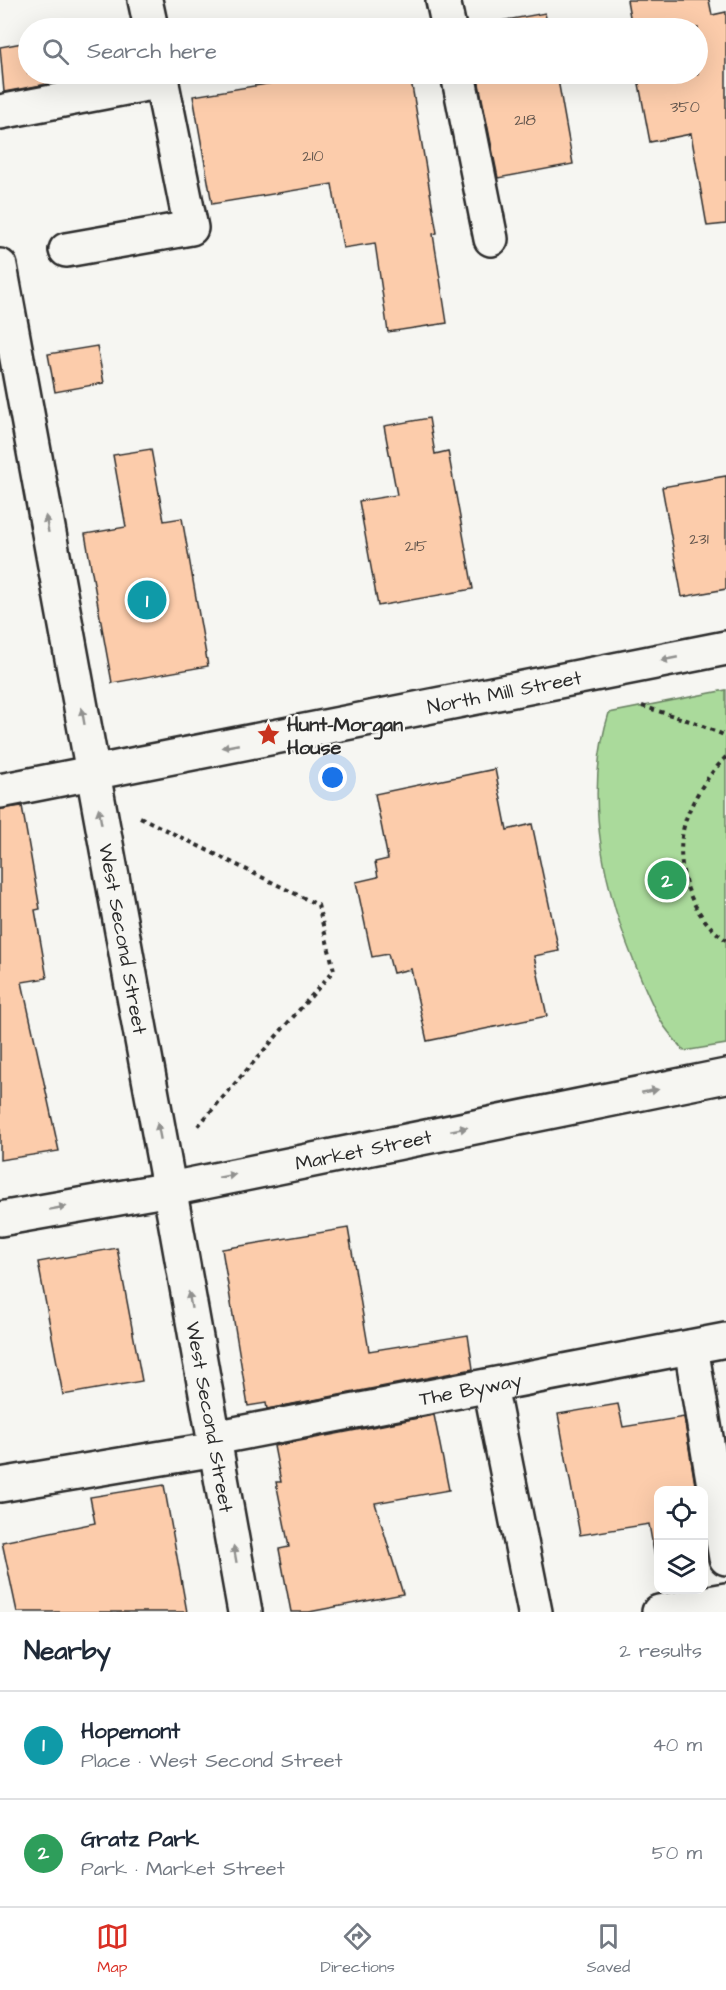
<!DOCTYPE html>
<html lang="en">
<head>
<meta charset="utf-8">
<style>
	:root { --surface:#fff; --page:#f2f2f3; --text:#1f2937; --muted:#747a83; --line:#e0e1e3; --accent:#d93025 }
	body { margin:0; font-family:"Architects Daughter",sans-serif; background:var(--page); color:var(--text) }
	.controls { position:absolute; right:18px; bottom:18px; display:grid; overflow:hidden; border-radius:12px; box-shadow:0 6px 24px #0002 }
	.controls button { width:54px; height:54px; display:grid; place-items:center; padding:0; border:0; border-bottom:2px solid var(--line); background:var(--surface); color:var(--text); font:30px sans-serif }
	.you { position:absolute; left:333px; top:778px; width:21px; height:21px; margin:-15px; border:4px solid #fff; border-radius:50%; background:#1a73e8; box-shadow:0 0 0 9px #1a73e833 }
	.badge { display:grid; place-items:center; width:39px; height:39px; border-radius:50%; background:var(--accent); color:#fff; font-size:20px; font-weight:700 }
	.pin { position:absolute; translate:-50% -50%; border:3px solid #fff; box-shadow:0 2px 6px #0006 }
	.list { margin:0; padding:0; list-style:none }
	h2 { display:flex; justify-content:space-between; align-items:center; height:78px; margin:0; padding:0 24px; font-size:26px }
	h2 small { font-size:20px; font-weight:400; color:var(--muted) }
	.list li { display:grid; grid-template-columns:39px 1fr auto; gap:18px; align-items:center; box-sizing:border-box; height:108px; padding:0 24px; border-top:2px solid var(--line) }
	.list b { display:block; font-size:22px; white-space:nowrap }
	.list p { margin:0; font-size:20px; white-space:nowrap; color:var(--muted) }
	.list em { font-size:20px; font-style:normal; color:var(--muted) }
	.icon { flex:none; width:33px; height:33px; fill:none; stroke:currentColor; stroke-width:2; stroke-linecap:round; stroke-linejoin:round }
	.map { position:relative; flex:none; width:726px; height:1612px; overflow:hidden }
	.search { position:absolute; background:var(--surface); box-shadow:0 6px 24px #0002; left:18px; right:18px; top:18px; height:66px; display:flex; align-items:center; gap:15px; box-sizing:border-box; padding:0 21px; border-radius:33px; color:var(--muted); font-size:22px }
	.sheet { height:294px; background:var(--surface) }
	nav { display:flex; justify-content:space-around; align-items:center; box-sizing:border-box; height:84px; border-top:2px solid var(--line); background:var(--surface); font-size:16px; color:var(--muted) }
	nav a { display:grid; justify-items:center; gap:3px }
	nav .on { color:var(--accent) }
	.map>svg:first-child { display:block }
</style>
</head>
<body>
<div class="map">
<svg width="726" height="1612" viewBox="0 0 726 1612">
	<rect width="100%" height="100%" fill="#f6f6f2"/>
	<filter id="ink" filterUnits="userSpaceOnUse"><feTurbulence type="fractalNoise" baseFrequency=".0167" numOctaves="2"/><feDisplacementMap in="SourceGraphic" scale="12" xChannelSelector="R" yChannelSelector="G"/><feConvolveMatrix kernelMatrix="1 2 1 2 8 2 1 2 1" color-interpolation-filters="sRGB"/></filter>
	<g filter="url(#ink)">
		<path fill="#aada9b" stroke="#6a8263" stroke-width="1.5" d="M 726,690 L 726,1044 L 684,1051 C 677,1043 670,1034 664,1026 C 654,1010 647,993 640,976 C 605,896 582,799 609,713 Z"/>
		<path fill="#fcccab" stroke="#2b2b2b" stroke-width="1.5" d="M 627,0 L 709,0 L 712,15 L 726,12 L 726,224 L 707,226 L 691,134 L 650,142 L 639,84 L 638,74 L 698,74 L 698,28 L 632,28 Z
			M 545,13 L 548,28 L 468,28 L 468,27 Z
			M 28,42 L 28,74 L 101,74 L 4,92 L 0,47 Z
			M 327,74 L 410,74 L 437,233 L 433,234 L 447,323 L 388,332 L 375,243 L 343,248 L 332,184 L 212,204 L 193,96 Z
			M 477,74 L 557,74 L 573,164 L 498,178 Z
			M 97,346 L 104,383 L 55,392 L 48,354 Z
			M 429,418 L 435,454 L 448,451 L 473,589 L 378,606 L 359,501 L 397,495 L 384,426 Z
			M 151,449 L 164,521 L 182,518 L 208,666 L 112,683 L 85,534 L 126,527 L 113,455 Z
			M 726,476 L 726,589 L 682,597 L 662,487 Z
			M 495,769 L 507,830 L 532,824 L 559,951 L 534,956 L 547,1016 L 427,1041 L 411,969 L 393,973 L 388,954 L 372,957 L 356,882 L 378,877 L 375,862 L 388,859 L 375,794 Z
			M 22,806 L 40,909 L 35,910 L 47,978 L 22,982 L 59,1151 L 0,1160 L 0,809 Z
			M 348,1228 L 369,1351 L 468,1335 L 473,1369 L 267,1409 L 266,1403 L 248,1406 L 222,1249 Z
			M 117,1248 L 142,1381 L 63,1395 L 38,1262 Z
			M 618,1404 L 623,1427 L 684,1417 L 696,1491 L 658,1491 L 658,1557 L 655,1558 L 649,1524 L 580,1535 L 558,1414 Z
			M 434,1415 L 449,1490 L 375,1503 L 403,1594 L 309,1612 L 291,1612 L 279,1549 L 289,1547 L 276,1482 L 281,1482 L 274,1446 Z
			M 164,1485 L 187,1612 L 17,1612 L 2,1542 L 95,1523 L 90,1497 Z"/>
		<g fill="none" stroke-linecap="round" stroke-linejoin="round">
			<defs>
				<g id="minor">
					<path d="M 145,0 L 151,28"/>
					<path d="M 443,0 L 449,28"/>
					<path d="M 458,74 L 491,239"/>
					<path d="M 0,112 L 162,81"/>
					<path d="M 66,250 L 191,228 L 160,74"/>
					<path id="s1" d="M 0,266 L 175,1220 L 245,1612"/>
					<path id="s2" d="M 0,791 L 726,648"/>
					<path id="s3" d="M 0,1219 L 170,1189 L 726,1076"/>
					<path d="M 691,1347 L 726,1558"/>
					<path d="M 490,1386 L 535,1612"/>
					<path id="s4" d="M 214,1438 L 726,1340"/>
					<path d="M 0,1485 L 216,1449"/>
				</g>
				<path id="major" d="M 659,1612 L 726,1600"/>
			</defs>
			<use href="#minor" stroke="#2b2b2b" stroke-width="38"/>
			<use href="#major" stroke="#2b2b2b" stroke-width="38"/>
			<path stroke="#2b2b2b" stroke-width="4" stroke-dasharray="4.5 4.5" stroke-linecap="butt" d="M 642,706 L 696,723 L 726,736
				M 726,757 C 709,774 694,796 686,819 C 672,862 689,915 726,940
				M 140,817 L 318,905 L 334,970 L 198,1126"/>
			<use href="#minor" stroke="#f6f6f2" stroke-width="33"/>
			<use href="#major" stroke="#f6f6f2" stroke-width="33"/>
		</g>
		<defs><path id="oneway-solid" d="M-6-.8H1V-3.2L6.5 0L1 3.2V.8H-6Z" transform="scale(1.5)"/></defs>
		<g fill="#90908e">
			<use href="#oneway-solid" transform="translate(47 524) rotate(-100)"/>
			<use href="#oneway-solid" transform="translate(669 659) rotate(169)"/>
			<use href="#oneway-solid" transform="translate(83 716) rotate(-100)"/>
			<use href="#oneway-solid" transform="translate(230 746) rotate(169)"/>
			<use href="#oneway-solid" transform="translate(100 816) rotate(-100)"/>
			<use href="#oneway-solid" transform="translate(650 1091) rotate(-11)"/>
			<use href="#oneway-solid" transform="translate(459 1129) rotate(-11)"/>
			<use href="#oneway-solid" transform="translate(159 1131) rotate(-101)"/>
			<use href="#oneway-solid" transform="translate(227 1176) rotate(-11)"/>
			<use href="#oneway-solid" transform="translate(58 1208) rotate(-10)"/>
			<use href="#oneway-solid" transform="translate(190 1300) rotate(-100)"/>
			<use href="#oneway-solid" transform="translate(235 1554) rotate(-100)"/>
		</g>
	</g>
	<defs>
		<symbol id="sight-bare" viewBox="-9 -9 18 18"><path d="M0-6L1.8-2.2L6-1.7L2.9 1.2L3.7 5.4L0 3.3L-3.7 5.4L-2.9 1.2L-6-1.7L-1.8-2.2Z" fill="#c8321e" stroke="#f6f6f2" stroke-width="2.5" paint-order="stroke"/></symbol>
	</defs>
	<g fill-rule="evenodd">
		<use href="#sight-bare" x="252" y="718" width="33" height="33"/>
	</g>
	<g text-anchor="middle" stroke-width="4.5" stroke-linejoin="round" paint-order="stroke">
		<g font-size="16" fill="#5f534b">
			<text x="685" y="112">350</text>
			<text x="525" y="125">218</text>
			<text x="313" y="161">210</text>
			<text x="699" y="544">231</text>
			<text x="416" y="551">215</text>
		</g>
		<g font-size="20" fill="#2b2b2b" stroke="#f6f6f2">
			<text dy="7" stroke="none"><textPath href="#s2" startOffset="514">North Mill Street</textPath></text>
			<text dy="7" stroke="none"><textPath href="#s1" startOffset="684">West Second Street</textPath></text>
			<text dy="7" stroke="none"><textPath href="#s3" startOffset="370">Market Street</textPath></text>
			<text dy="7" stroke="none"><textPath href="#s4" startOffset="261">The Byway</textPath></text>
			<text dy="7" stroke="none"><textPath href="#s1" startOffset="1170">West Second Street</textPath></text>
		</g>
		<g font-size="20" font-weight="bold" fill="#2b2b2b" stroke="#f6f6f2" text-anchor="start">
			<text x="287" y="731">Hunt-Morgan<tspan x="287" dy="23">House</tspan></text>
		</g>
	</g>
</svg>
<div class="controls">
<button><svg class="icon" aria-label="locate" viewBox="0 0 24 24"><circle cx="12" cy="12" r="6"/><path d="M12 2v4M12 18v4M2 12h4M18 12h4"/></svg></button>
<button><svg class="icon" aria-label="layers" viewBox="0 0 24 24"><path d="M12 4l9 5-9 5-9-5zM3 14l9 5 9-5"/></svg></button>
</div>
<div class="you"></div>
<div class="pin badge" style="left:147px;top:600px;background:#0f9aa8">1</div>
<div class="pin badge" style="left:667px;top:880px;background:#2e9e5b">2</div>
<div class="search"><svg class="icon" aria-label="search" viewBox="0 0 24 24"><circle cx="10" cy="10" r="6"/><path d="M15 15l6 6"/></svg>Search here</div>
</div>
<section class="sheet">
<h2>Nearby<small>2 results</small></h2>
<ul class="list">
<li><span class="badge" style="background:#0f9aa8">1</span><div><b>Hopemont</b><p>Place · West Second Street</p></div><em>40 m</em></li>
<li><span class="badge" style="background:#2e9e5b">2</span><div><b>Gratz Park</b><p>Park · Market Street</p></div><em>50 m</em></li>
</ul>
</section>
<nav>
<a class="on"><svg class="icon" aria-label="map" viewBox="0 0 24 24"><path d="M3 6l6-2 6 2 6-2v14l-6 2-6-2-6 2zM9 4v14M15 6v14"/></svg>Map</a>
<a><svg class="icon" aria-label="directions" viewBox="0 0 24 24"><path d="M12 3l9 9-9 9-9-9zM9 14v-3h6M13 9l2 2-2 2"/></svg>Directions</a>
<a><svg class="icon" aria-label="saved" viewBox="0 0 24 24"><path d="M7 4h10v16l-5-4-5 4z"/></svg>Saved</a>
</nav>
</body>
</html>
